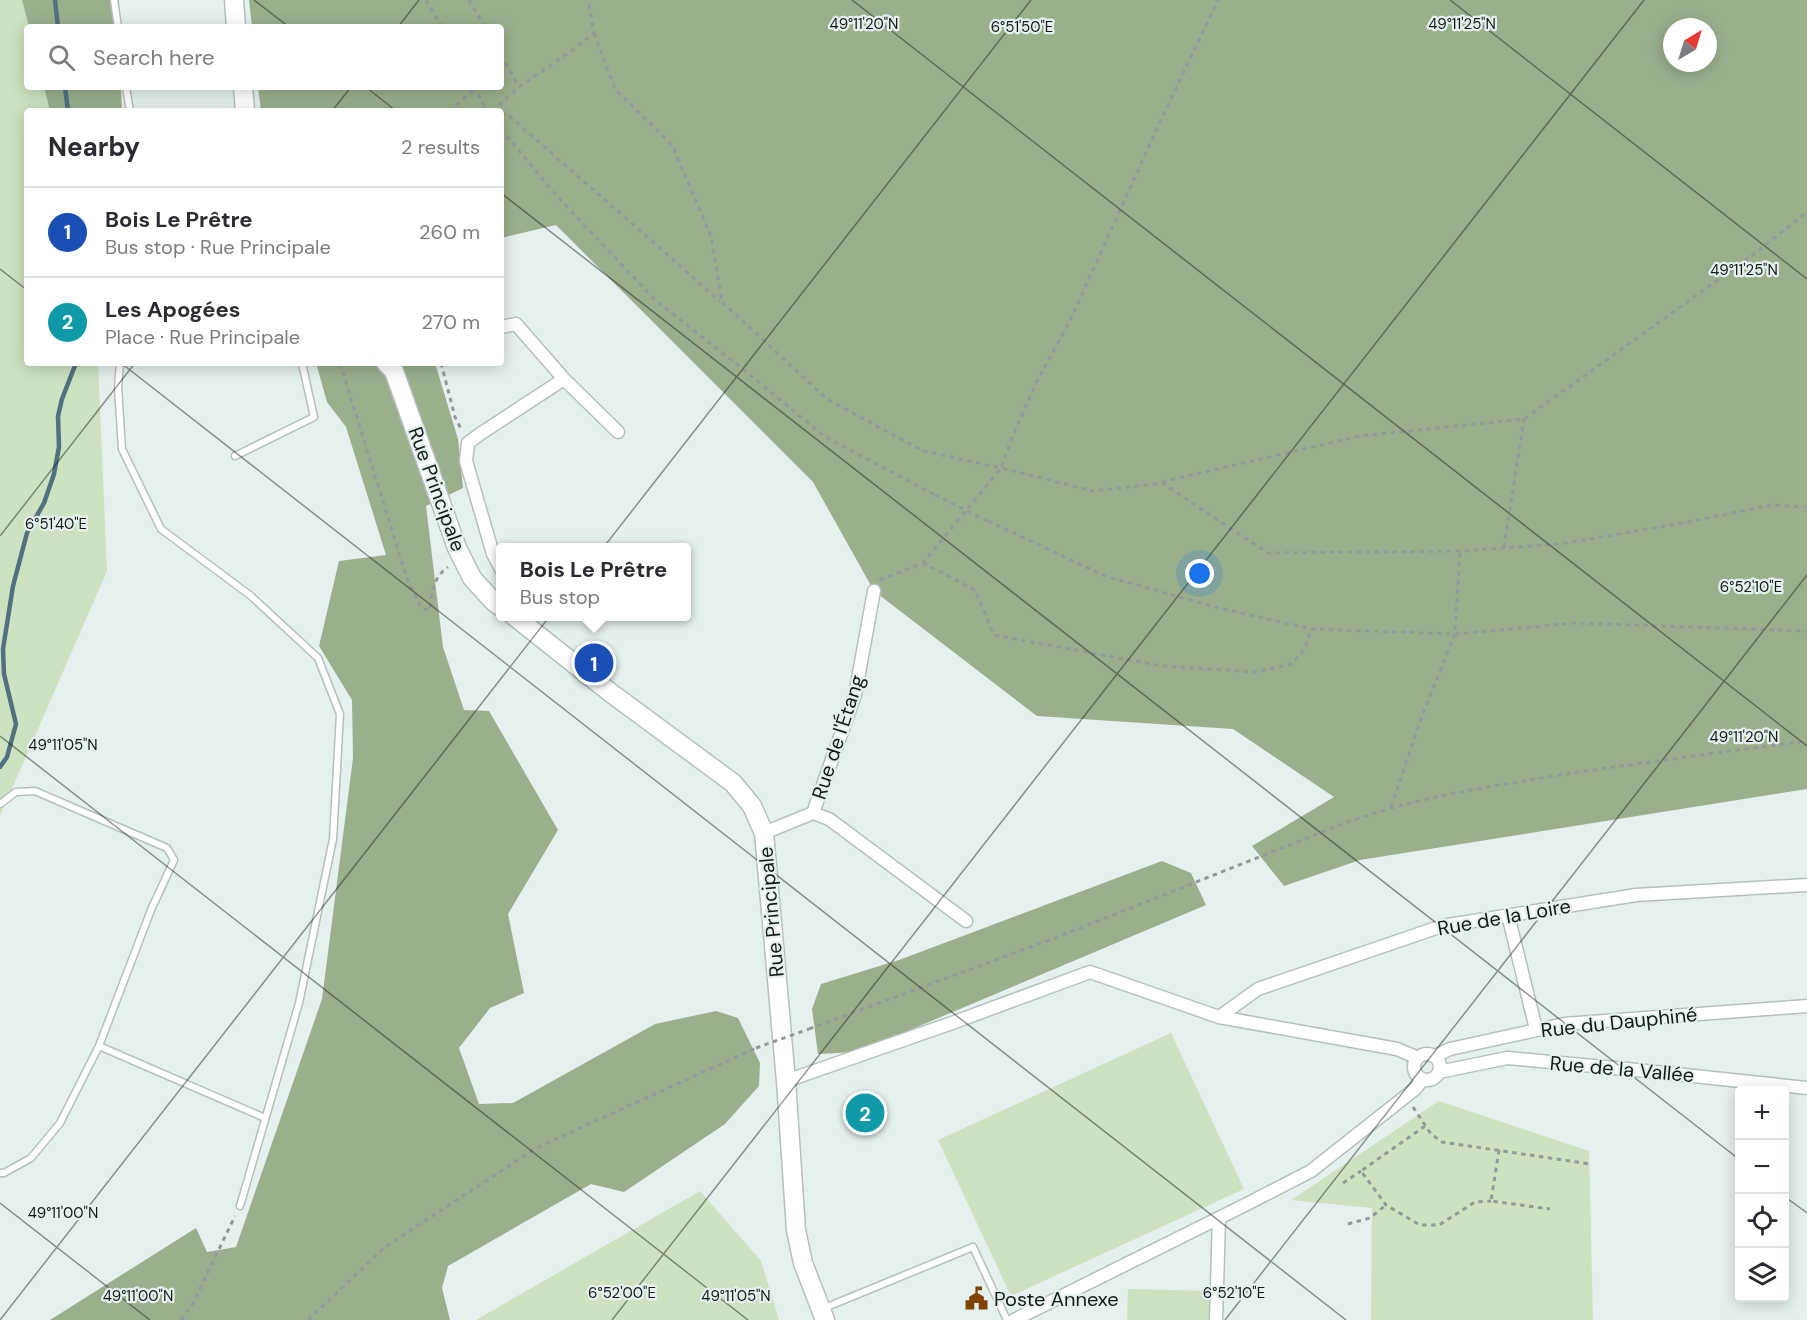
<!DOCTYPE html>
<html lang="en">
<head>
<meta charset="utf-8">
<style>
	:root { --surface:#fff; --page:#f7f7f7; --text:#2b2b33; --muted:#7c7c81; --line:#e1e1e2; --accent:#804300 }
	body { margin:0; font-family:"DM Sans",sans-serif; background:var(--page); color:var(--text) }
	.controls { position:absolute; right:18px; bottom:18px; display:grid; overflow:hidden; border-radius:6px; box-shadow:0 3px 15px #0003 }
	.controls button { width:54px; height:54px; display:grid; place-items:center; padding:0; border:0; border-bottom:2px solid var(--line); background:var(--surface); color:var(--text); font:30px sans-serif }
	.compass { position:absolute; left:1663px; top:18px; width:54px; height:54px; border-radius:50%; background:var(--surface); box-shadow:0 3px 15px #0003; rotate:38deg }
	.you { position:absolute; left:1200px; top:574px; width:21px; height:21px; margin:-15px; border:4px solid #fff; border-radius:50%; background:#1a73e8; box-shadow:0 0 0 9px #1a73e833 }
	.badge { display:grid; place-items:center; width:39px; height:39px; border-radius:50%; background:var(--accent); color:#fff; font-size:20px; font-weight:700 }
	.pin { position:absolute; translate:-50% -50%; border:3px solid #fff; box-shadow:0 2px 6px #0006 }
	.popup { position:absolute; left:496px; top:543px; width:195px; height:78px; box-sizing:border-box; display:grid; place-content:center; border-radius:6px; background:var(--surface); filter:drop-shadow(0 2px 4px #0005); font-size:20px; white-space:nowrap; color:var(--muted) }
	.popup b { font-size:22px; color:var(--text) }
	.popup::after { content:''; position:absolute; left:50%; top:100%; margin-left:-12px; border:12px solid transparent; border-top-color:var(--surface) }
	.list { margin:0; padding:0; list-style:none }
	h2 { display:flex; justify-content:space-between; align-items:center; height:78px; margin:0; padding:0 24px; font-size:26px }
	h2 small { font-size:20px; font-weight:400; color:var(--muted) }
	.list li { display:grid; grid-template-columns:39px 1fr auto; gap:18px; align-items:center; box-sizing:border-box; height:90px; padding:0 24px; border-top:2px solid var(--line) }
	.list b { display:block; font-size:22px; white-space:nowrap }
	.list p { margin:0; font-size:20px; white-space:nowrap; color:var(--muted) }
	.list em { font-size:20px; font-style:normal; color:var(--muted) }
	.icon { flex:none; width:33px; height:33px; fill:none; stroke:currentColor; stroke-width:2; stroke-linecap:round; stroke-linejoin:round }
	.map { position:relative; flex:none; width:1807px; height:1320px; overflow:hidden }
	.search { position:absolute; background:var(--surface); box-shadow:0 3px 15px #0003; left:24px; top:24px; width:480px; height:66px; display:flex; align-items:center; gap:15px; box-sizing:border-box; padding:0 21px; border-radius:6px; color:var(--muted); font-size:22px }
	.panel { position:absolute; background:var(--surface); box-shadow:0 3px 15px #0003; left:24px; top:108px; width:480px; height:258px; border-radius:6px }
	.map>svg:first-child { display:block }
</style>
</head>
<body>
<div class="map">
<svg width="1807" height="1320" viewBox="0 0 1807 1320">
	<rect width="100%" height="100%" fill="#e5f1ef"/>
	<path fill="#cce2c0" d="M 0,0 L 22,0 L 29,27 L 27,27 L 27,87 L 44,87 L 50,111 L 27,111 L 27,363 L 98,363 L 107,571 L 0,816 Z
		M 1171,1033 L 1244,1189 L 1011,1296 L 938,1140 Z
		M 1439,1101 L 1589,1151 L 1593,1320 L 1371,1320 L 1372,1208 L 1291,1200 Z
		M 700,1191 L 761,1261 L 779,1320 L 476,1320 Z
		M 1128,1289 L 1212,1291 L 1211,1320 L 1127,1320 Z"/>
	<path fill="#9ab08d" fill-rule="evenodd" d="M 22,0 L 119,0 L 120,27 L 29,27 Z
		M 249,0 L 1807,0 L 1807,789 L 1360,860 L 1284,886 L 1252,846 L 1334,797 L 1233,729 L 1037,716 L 874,591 L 813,482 L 556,225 L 501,238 L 501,111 L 261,111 L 258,87 L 501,87 L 501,27 L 252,27 ZM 1672,27 L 1708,27 L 1708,63 L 1672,63 Z
		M 44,87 L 121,87 L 122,111 L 50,111 Z
		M 316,363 L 435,363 L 458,439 L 463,488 L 426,506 L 443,647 L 464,710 L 489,711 L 558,830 L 508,914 L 524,993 L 490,1008 L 459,1048 L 479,1104 L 513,1103 L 655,1024 L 716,1011 L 738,1018 L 760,1063 L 759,1086 L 725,1124 L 624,1192 L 591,1184 L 448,1266 L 442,1288 L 450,1320 L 50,1320 L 196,1228 L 207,1252 L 236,1247 L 322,999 L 353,758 L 352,700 L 319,646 L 339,561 L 386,555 L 346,427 L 327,402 Z
		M 1162,861 L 1191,873 L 1206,905 L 858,1052 L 818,1054 L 812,1009 L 821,984 L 899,960 Z"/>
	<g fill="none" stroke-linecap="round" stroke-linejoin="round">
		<path stroke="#52707f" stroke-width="4.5" d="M 55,0 L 58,27
			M 65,87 L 68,111
			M 0,767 L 7,757 L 16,724 L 4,674 L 3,649 L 13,586 L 27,533 L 44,503 L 54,474 L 59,447 L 58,416 L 62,399 L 76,363"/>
		<defs>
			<path id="lane" d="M 114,0 L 118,27
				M 126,87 L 130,111
				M 120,363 L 118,387 L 122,449 L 161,529 L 251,596 L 318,658 L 340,714 L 333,839 L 299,1003 L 240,1206
				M 235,456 L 314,417 L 302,363
				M 0,804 L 16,792 L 35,791 L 167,848 L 174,860 L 151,910 L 99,1046 L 60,1123 L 31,1158 L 4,1173 L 0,1173
				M 99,1046 L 265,1118
				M 822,1309 L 973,1247 L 1007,1320"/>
			<path id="street" d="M 501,327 L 516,324 L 564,379 L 618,432
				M 501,569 L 493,554 L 466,461 L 468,443 L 480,434 L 564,379
				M 813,813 L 855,695 L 874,591
				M 764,833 L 813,813 L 829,819 L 966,921
				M 1508,915 L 1536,1029
				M 1219,1017 L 1258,989 L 1442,926 L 1636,895 L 1807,885
				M1414 1067a13 13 0 1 1 26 0a13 13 0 1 1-26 0Z
				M 1435,1056 L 1450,1049 L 1564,1024 L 1807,1006
				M 1439,1072 L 1507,1058 L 1637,1070 L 1807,1088
				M 786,1081 L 952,1023 L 1090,972 L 1219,1017 L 1397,1049 L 1418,1058
				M 1014,1320 L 1247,1204 L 1311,1171 L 1415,1089 L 1423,1079
				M 1216,1320 L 1219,1218"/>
			<path id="secondary" d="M 234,0 L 236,27
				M 243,87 L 245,111
				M 386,363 L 394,371 L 457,548 L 472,578 L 493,601 L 501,607
				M 514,616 L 611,693 L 733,783 L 752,806 L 764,833 L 786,1081 L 796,1230 L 803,1263 L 825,1320"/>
		</defs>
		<use href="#lane" stroke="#b5c0be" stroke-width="9"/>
		<use href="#street" stroke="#b5c0be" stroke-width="15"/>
		<use href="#secondary" stroke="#b5c0be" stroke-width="21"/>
		<path stroke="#919a98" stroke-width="3" stroke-dasharray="4.5 4.5" stroke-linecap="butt" d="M 426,0 L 442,27
			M 469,0 L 485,27
			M 594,33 L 615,89 L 672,145 L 711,236 L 722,302 L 827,399 L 923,451 L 1001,468 L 1013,435 L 1038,379 L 1069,323 L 1159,124 L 1218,0
			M 501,55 L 519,87
			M 474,87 L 487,111
			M 449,111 L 475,89
			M 492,111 L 519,87 L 570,52 L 594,33 L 588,0
			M 501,114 L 507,114 L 720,301
			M 501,129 L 554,193 L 655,300 L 743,369 L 824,436 L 935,495
			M 340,363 L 407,579 L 422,609 L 430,610 C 430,595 434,576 448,567
			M 441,363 L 455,417 L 462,431
			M 1162,482 L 1360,436 L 1524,419 L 1750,257 L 1807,212
			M 988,521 L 1105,576 L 1219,608 L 1311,629 L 1455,634 L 1575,623 L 1807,631
			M 1504,547 L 1524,419
			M 923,563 L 975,590 L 994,635 L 1162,666 L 1255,672 L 1292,664 L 1305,648 L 1311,629
			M 880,580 L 923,563 L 1001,468 L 1093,491 L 1162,483 L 1268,553 L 1460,551 L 1560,544 L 1683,523 L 1772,505 L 1807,507
			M 1391,807 L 1422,716 L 1455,634 L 1460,551
			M 809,1029 L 1055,938 L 1350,821 C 1417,798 1484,787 1554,776 C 1638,763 1723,752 1807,741
			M 1413,1107 L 1431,1134 L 1442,1142 L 1590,1164
			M 1425,1126 L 1361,1171 L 1386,1205 L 1420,1225 L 1439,1225 L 1475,1202 L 1491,1201
			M 1499,1150 L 1491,1201 L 1550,1209
			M 1343,1183 L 1361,1171
			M 1348,1224 L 1370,1218 L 1386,1205
			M 181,1320 L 193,1303 L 235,1216
			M 308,1320 L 385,1247 L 536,1148 L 756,1048"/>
		<use href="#lane" stroke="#fff" stroke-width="6"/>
		<use href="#street" stroke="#fff" stroke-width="12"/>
		<use href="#secondary" stroke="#fff" stroke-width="18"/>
		<path stroke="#919a98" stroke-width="3" stroke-dasharray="4.5 4.5" stroke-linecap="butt" d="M 935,495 L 988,521
			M 756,1048 L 809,1029"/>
	</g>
	<path fill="none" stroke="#141817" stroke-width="1.5" stroke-opacity="0.45" d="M 254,0 L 289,27M 852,0 L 1807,746M 1450,0 L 1807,279M 398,27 L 419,0M 366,87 L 396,111M 332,111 L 351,87M 501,193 L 1740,1160M 0,269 L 27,290M 121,363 L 1346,1320M 0,536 L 135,363M 0,736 L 748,1320M 1784,1196 L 1807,1213M 0,1203 L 150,1320M 0,1320 L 1031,0M 612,1320 L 1644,0M 1225,1320 L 1807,575"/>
	<defs>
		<symbol id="civic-bare" viewBox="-9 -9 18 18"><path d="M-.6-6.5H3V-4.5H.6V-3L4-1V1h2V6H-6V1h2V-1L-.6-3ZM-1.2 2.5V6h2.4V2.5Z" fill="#804300" stroke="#e5f1ef" stroke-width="2.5" paint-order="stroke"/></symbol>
	</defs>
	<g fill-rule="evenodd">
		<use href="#civic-bare" x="960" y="1282" width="33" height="33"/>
	</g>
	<g text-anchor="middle" stroke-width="4.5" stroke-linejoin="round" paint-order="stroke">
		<g font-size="20" fill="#141817" stroke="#e5f1ef">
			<text transform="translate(437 489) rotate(70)" y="7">Rue Principale</text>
			<text transform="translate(838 737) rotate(-72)" y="7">Rue de l'Étang</text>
			<text transform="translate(771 912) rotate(-95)" y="7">Rue Principale</text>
			<text transform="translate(1504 917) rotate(-10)" y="7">Rue de la Loire</text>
			<text transform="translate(1619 1022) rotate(-6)" y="7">Rue du Dauphiné</text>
			<text transform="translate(1622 1069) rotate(5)" y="7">Rue de la Vallée</text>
		</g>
		<g font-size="20" fill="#141817" stroke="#e5f1ef" text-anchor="start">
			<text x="994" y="1306">Poste Annexe</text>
		</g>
	</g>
	<g font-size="15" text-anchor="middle" fill="#141817" stroke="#e5f1ef" stroke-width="4.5" stroke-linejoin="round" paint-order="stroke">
		<text x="864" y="29">49°11'20"N</text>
		<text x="1462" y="29">49°11'25"N</text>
		<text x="1022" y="32">6°51'50"E</text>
		<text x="1744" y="275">49°11'25"N</text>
		<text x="56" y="529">6°51'40"E</text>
		<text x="1751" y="592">6°52'10"E</text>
		<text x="1744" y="742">49°11'20"N</text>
		<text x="63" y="750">49°11'05"N</text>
		<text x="63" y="1218">49°11'00"N</text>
		<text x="622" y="1298">6°52'00"E</text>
		<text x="1234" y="1298">6°52'10"E</text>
		<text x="138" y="1301">49°11'00"N</text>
		<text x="736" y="1301">49°11'05"N</text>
	</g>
</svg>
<div class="controls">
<button>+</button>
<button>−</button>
<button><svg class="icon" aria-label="locate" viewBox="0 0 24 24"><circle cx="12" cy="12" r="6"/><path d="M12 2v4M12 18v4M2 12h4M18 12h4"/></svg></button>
<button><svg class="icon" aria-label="layers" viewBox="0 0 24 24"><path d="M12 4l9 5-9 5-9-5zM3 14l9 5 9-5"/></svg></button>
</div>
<svg class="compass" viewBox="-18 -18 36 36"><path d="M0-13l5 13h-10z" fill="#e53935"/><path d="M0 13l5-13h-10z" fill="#7c7c81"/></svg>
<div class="you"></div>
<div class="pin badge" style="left:594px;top:663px;background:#1a4fb4">1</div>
<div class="popup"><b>Bois Le Prêtre</b>Bus stop</div>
<div class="pin badge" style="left:865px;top:1113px;background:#0f9aa8">2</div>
<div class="search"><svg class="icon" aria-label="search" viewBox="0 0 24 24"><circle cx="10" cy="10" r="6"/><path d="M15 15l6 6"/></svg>Search here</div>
<section class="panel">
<h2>Nearby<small>2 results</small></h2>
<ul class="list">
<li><span class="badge" style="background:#1a4fb4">1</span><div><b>Bois Le Prêtre</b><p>Bus stop · Rue Principale</p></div><em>260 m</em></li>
<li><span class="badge" style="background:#0f9aa8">2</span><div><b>Les Apogées</b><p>Place · Rue Principale</p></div><em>270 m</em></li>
</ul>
</section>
</div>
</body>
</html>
